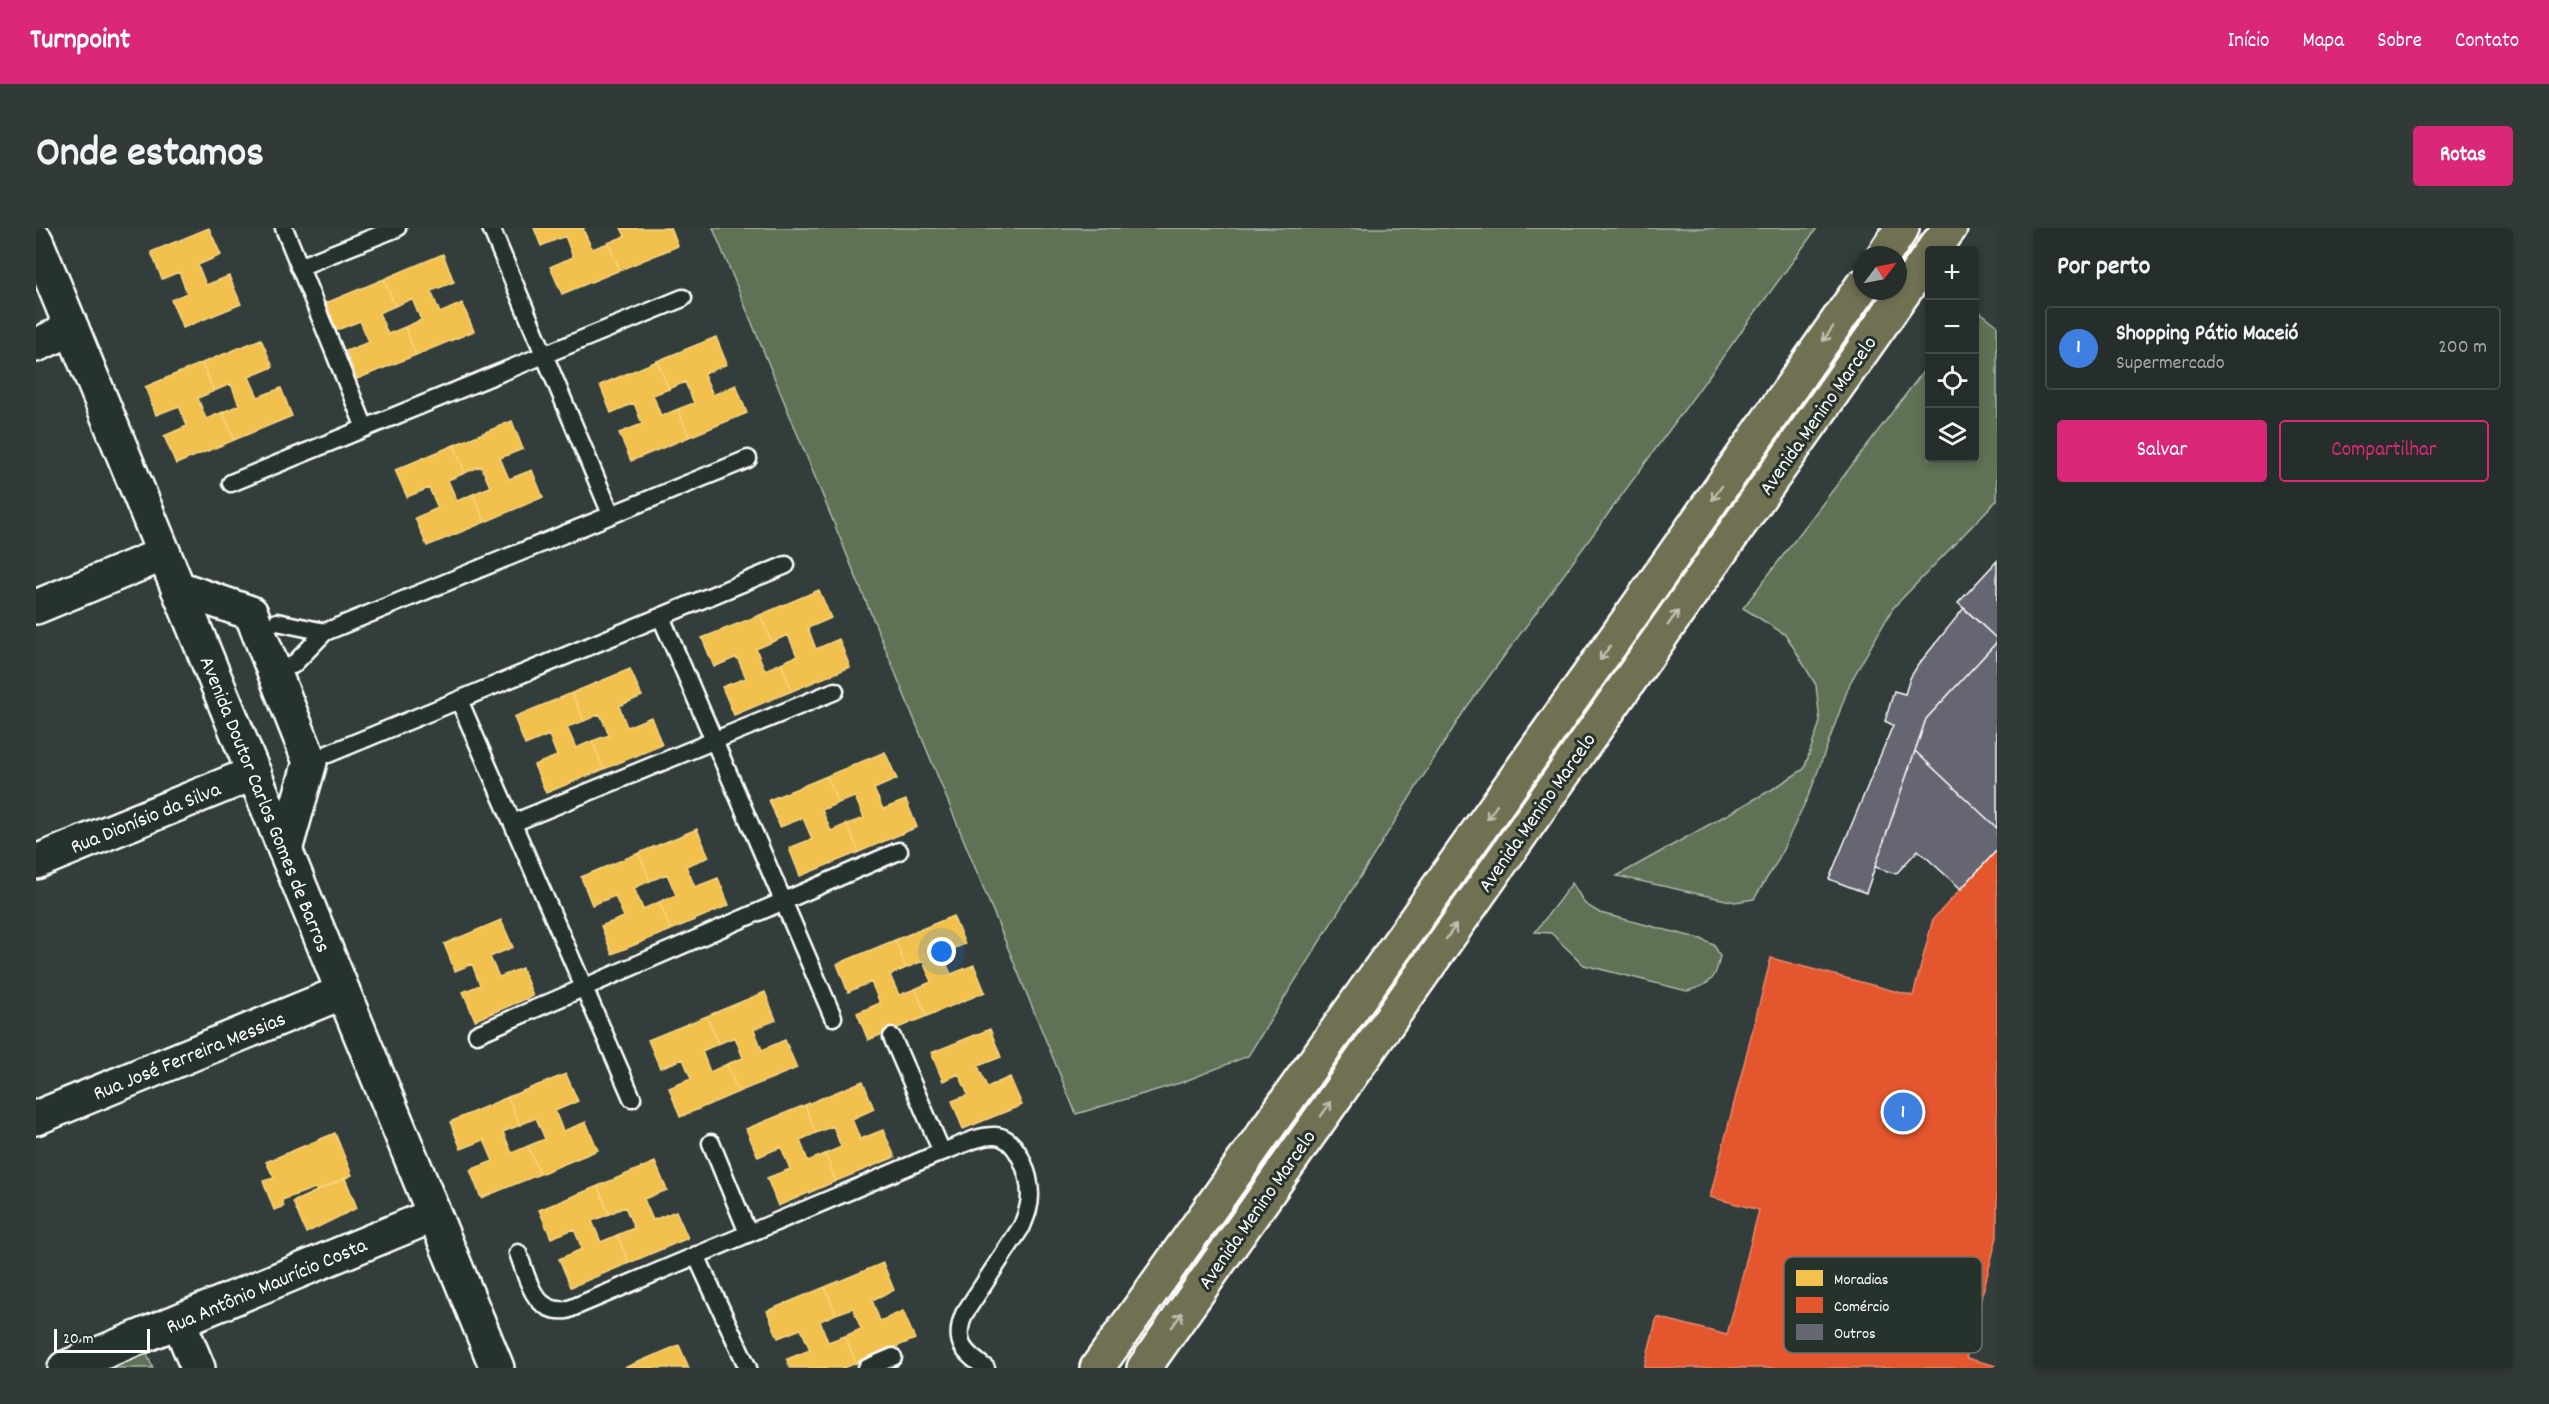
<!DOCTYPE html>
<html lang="pt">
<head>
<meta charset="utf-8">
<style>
	:root { --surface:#262e2c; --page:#323a38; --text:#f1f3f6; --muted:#a4a8a9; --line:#424a48; --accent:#db2777 }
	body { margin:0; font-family:Dekko,sans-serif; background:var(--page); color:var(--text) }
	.controls { position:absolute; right:18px; top:18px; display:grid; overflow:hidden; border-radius:6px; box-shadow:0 3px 9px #0003 }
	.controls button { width:54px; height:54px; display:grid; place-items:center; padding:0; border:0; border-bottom:2px solid var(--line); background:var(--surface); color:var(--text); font:30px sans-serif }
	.compass { position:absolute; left:1817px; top:18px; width:54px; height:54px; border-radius:50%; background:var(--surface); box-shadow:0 3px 9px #0003; rotate:58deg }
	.scale { position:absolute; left:18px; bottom:15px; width:96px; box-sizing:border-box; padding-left:6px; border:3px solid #fff; border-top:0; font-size:16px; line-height:21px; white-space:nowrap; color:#fff; -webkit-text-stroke:4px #26332d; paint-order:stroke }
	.you { position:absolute; left:906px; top:724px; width:21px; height:21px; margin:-15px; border:4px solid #fff; border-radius:50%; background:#1a73e8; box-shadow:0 0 0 9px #1a73e833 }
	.badge { display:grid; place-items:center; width:39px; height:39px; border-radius:50%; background:var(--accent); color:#fff; font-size:20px; font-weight:700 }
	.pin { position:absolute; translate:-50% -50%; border:3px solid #fff; box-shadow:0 2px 6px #0006 }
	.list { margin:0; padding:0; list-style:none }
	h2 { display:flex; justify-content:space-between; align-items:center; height:78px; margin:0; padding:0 24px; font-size:26px }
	h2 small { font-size:20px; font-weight:400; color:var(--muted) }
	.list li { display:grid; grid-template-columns:39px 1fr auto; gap:18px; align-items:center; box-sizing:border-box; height:84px; margin:0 12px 12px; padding:0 12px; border:2px solid var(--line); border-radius:6px }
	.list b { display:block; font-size:22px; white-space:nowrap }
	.list p { margin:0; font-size:20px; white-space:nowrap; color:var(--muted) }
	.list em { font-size:20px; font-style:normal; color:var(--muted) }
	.actions { display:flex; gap:12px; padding:18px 24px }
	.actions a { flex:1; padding:14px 0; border:2px solid var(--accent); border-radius:6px; text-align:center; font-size:21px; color:var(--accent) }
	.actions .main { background:var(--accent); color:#fff }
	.icon { flex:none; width:33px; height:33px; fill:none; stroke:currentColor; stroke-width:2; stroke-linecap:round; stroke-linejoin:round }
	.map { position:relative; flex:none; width:1961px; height:1140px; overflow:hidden; border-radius:6px }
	header { display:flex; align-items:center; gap:36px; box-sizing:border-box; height:84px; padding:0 30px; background:var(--accent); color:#fff }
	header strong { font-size:28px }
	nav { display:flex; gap:33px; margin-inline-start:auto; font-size:21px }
	.intro { display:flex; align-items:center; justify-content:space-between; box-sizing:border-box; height:144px; padding:0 36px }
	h1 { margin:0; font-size:42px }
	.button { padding:15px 27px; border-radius:6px; background:var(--accent); color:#fff; font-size:21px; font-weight:700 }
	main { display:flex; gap:36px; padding:0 36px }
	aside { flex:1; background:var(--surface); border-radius:6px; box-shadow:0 3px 9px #0003 }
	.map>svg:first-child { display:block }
</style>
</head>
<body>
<header>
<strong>Turnpoint</strong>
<nav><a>Início</a><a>Mapa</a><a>Sobre</a><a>Contato</a></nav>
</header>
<div class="intro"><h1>Onde estamos</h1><a class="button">Rotas</a></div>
<main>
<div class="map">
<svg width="1961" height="1140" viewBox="0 0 1961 1140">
	<rect width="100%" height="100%" fill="#333d3b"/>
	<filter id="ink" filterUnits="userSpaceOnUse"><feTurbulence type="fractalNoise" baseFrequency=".0167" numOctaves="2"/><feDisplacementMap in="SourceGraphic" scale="12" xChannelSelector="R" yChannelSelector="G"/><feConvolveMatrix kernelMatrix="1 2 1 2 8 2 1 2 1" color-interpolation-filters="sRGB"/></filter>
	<g filter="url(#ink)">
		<path fill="#5f7255" stroke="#afb8aa" stroke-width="1.5" d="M 677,0 L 1781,0 L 1428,483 L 1212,828 L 1147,854 L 1040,886 Z
			M 1939,80 L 1961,97 L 1961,272 L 1857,380 L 1814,455 L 1775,562 L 1741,634 L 1718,671 L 1699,674 L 1581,648 L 1735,562 L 1768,541 L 1784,494 L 1780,457 L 1750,407 L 1707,380 L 1893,136 L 1894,230 L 1938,230 Z
			M 1536,655 L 1549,676 L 1564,685 L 1665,711 L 1678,717 L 1684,728 C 1680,752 1674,757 1651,763 L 1548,737 L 1515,705 L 1499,704 Z
			M 110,1124 L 117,1140 L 68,1140 Z"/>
		<path fill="#f2c14e" stroke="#f6d483" stroke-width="1.5" d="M 173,0 L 185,27 L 162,37 L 170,57 L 193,48 L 205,76 L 147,100 L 135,72 L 151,65 L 143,44 L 126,51 L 115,24 Z
			M 498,0 L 549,0 L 547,1 L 556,21 L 572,15 L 584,42 L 526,66 L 514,39 L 537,29 L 529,8 L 505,18 Z
			M 585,0 L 635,0 L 642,18 L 584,42 L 572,15 L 589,8 Z
			M 407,26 L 418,54 L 395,63 L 404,85 L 426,75 L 438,103 L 380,127 L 369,99 L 385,92 L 376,71 L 359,78 L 348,51 Z
			M 348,51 L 359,78 L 343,85 L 352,106 L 369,99 L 380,127 L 321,151 L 310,123 L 333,114 L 324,93 L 301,102 L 290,75 Z
			M 680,109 L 691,136 L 668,146 L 677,167 L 700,157 L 711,185 L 653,209 L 642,181 L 658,175 L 649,154 L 633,161 L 621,133 Z
			M 225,111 L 237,139 L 213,149 L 222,169 L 245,160 L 256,188 L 198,212 L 187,184 L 203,177 L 195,156 L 178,163 L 166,135 Z
			M 621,133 L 633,161 L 617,167 L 625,188 L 642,181 L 653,209 L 595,233 L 583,205 L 606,196 L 598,175 L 575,185 L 564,157 Z
			M 166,135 L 178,163 L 162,170 L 170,191 L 187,184 L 198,212 L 140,236 L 128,208 L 151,198 L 143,178 L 120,187 L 109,159 Z
			M 476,193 L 487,221 L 464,230 L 473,251 L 496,242 L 507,269 L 449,294 L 437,266 L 454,259 L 445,238 L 429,245 L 418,217 Z
			M 418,217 L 429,245 L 412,252 L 421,273 L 437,266 L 449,294 L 391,318 L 379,290 L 402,280 L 393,260 L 371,269 L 359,242 Z
			M 783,362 L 795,390 L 772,400 L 780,421 L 803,411 L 814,439 L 756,463 L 745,435 L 761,428 L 752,407 L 736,414 L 724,387 Z
			M 724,387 L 736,414 L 720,421 L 729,442 L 745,435 L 756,463 L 698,487 L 686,459 L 710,450 L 701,429 L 678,439 L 666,410 Z
			M 594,441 L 606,468 L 583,478 L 591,499 L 615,489 L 626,517 L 568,541 L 556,513 L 573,507 L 564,486 L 548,493 L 536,465 Z
			M 536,465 L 548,493 L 531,499 L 540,520 L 556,513 L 568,541 L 510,565 L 498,537 L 521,528 L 513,507 L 489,517 L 478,489 Z
			M 849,524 L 861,551 L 838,561 L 847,581 L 870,572 L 881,599 L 823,624 L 811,596 L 828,590 L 819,569 L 802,575 L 791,548 Z
			M 791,548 L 802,575 L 786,582 L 795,603 L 811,596 L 823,624 L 764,648 L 753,620 L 776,611 L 767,590 L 744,599 L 733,572 Z
			M 661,601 L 673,629 L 650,638 L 659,659 L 682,650 L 693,677 L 635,702 L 623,674 L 640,667 L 631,646 L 614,653 L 603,625 Z
			M 603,625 L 614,653 L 598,660 L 607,681 L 623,674 L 635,702 L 576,726 L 565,698 L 588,689 L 579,668 L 556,677 L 545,649 Z
			M 917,688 L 929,716 L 906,725 L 915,746 L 938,737 L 949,764 L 891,788 L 879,761 L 895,754 L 887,733 L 870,740 L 859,712 Z
			M 465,692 L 477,719 L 454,729 L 463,749 L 486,740 L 497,768 L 439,792 L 427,764 L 444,757 L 436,736 L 419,743 L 408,716 Z
			M 859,712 L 870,740 L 854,747 L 863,767 L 879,761 L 891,788 L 832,812 L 821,785 L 844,775 L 835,754 L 812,764 L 801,736 Z
			M 729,764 L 740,792 L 718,801 L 726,822 L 749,812 L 761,840 L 702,864 L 691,836 L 707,830 L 699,809 L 682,816 L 671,788 Z
			M 671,788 L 682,816 L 666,823 L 674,844 L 691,836 L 702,864 L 644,889 L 633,860 L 655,851 L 647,831 L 624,840 L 612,812 Z
			M 954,801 L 965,829 L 942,838 L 951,859 L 974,849 L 986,877 L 927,901 L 916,873 L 932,867 L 923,846 L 907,853 L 895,825 Z
			M 530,846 L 542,873 L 519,883 L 527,903 L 550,894 L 562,922 L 504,946 L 492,918 L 509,911 L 500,890 L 484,897 L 472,869 Z
			M 827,853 L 838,881 L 816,891 L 824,911 L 847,902 L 859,929 L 800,953 L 789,926 L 805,919 L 797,898 L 780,905 L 769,877 Z
			M 472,869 L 484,897 L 467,904 L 476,925 L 492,918 L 504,946 L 445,970 L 434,942 L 457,933 L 448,912 L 425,921 L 414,894 Z
			M 769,877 L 780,905 L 764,912 L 772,933 L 789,926 L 800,953 L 742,978 L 731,950 L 754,941 L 745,919 L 722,929 L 710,901 Z
			M 299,905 L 316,947 L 281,963 L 279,960 L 246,972 L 248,978 L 238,982 L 227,953 L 238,950 L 230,934 Z
			M 619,934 L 631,962 L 608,971 L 617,992 L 640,983 L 652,1010 L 593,1035 L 581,1007 L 598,1000 L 589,979 L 573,986 L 562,958 Z
			M 309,950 L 321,980 L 270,1005 L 257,974 Z
			M 562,958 L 573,986 L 556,993 L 565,1014 L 581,1007 L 593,1035 L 535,1059 L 523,1031 L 546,1021 L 538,1001 L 515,1010 L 503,982 Z
			M 847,1035 L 858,1062 L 836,1072 L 844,1093 L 867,1083 L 879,1111 L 820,1135 L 809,1108 L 825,1101 L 817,1080 L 800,1086 L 789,1059 Z
			M 789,1059 L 800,1086 L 784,1093 L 792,1114 L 809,1108 L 820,1135 L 808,1140 L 754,1140 L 751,1131 L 774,1122 L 765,1101 L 742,1110 L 731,1083 Z
			M 643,1117 L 653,1140 L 588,1140 Z"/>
		<path fill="#e4572e" stroke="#ec896d" stroke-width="1.5" d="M 1961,622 L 1961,1009 L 1930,1130 L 1961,1138 L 1961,1140 L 1608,1140 L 1621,1089 L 1691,1107 L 1723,982 L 1674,969 L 1735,730 L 1877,768 L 1897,691 Z"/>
		<path fill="#666672" stroke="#fff" stroke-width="1.5" d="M 1961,333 L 1961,411 L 1922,375 Z
			M 1928,380 L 1961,411 L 1961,414 L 1890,491 L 1830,665 L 1793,651 L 1857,497 L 1849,493 L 1858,463 L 1869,466 L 1874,450 L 1882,437 Z
			M 1961,414 L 1961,600 L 1879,523 L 1890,491 Z
			M 1879,523 L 1961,600 L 1961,622 L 1925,661 L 1882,622 L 1860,646 L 1839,639 Z"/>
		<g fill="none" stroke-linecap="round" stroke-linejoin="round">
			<defs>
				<path id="lane" d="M 248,0 L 329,200
					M 455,0 L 575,286
					M 263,39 L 361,0
					M 195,255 L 647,70
					M 625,389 L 797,789
					M 241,394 L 289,404
					M 257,437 L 289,404 L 712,231
					M 423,472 L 596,870
					M 292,526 L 750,337
					M 477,595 L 799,463
					M 441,806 L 863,623
					M 856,809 L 906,924
					M 675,915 L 712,1005
					M 482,1025 C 492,1051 497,1086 531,1082 L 906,924 C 922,919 942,907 959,908 C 982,909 994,948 994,967 C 994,979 990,988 986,998 L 928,1086 C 917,1114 927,1124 950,1140
					M 660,1027 L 712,1140
					M 831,1140 L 857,1129"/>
				<path id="street" d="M 0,117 L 36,101
					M 142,360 L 215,385 L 274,534 L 249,622
					M 0,379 L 128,326
					M 0,634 L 218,545
					M 0,890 L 307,764
					M 143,1094 L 162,1140
					M 29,1140 L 398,987"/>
				<path id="secondary" d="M 0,13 L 461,1140"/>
				<path id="primary" d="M 1897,22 L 1914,0
					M 1848,27 L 1866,0
					M 1061,1140 L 1602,378 L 1826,58
					M 1108,1140 L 1894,27"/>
			</defs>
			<use href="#lane" stroke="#fff" stroke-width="21"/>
			<use href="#street" stroke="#fff" stroke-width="38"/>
			<use href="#secondary" stroke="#fff" stroke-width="38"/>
			<use href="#primary" stroke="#fff" stroke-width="38"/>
			<use href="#lane" stroke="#26332d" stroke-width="16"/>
			<use href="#street" stroke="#26332d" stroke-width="33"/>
			<use href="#secondary" stroke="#26332d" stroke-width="33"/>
			<use href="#primary" stroke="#707052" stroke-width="33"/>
		</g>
		<defs><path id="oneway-shaft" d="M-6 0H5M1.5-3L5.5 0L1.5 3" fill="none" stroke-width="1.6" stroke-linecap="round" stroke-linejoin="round" transform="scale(1.5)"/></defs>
		<g stroke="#bfbfb1">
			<use href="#oneway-shaft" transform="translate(1792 106) rotate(125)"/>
			<use href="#oneway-shaft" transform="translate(1681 265) rotate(125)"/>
			<use href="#oneway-shaft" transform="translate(1637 390) rotate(-54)"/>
			<use href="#oneway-shaft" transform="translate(1569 425) rotate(125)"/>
			<use href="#oneway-shaft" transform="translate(1456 584) rotate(125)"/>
			<use href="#oneway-shaft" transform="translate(1415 704) rotate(-55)"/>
			<use href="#oneway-shaft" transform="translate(1290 881) rotate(-55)"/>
			<use href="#oneway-shaft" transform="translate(1141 1092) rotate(-55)"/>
		</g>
	</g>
	<g text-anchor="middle" stroke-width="6" stroke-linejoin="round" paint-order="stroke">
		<g font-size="21" fill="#fff" stroke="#26332d">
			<text transform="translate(1781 187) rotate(-55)" y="7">Avenida Menino Marcelo</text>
			<text transform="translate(230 576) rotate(68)" y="7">Avenida Doutor Carlos Gomes de Barros</text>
			<text transform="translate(1500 584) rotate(-55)" y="7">Avenida Menino Marcelo</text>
			<text transform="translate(109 589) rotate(-22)" y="7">Rua Dionísio da Silva</text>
			<text transform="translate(153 827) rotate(-22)" y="7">Rua José Ferreira Messias</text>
			<text transform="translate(1220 981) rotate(-55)" y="7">Avenida Menino Marcelo</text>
			<text transform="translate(230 1057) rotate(-23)" y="7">Rua Antônio Maurício Costa</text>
		</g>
	</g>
	<rect x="1748" y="1029" width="198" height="96" rx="9" fill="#26332d" stroke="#67706c" stroke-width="1.5"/>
	<rect x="1760" y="1042" width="27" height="16" fill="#f2c14e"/>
	<rect x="1760" y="1069" width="27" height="16" fill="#e4572e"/>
	<rect x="1760" y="1096" width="27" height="16" fill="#666672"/>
	<g font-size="16" fill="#fff">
		<text x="1798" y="1056">Moradias</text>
		<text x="1798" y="1083">Comércio</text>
		<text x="1798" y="1110">Outros</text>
	</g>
</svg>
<div class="controls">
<button>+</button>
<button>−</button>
<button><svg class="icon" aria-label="locate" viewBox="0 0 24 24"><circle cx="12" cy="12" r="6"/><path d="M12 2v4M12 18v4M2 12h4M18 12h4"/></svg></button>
<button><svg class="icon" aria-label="layers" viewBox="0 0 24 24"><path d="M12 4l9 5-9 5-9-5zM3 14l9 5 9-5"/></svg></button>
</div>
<svg class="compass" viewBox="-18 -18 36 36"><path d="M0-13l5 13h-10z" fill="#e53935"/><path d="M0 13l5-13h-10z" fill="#a4a8a9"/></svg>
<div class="scale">20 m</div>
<div class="you"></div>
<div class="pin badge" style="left:1867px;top:884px;background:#3f7fe0">1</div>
</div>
<aside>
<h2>Por perto<small></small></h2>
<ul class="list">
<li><span class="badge" style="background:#3f7fe0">1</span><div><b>Shopping Pátio Maceió</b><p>Supermercado</p></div><em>200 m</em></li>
</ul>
<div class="actions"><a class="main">Salvar</a><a>Compartilhar</a></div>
</aside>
</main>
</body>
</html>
